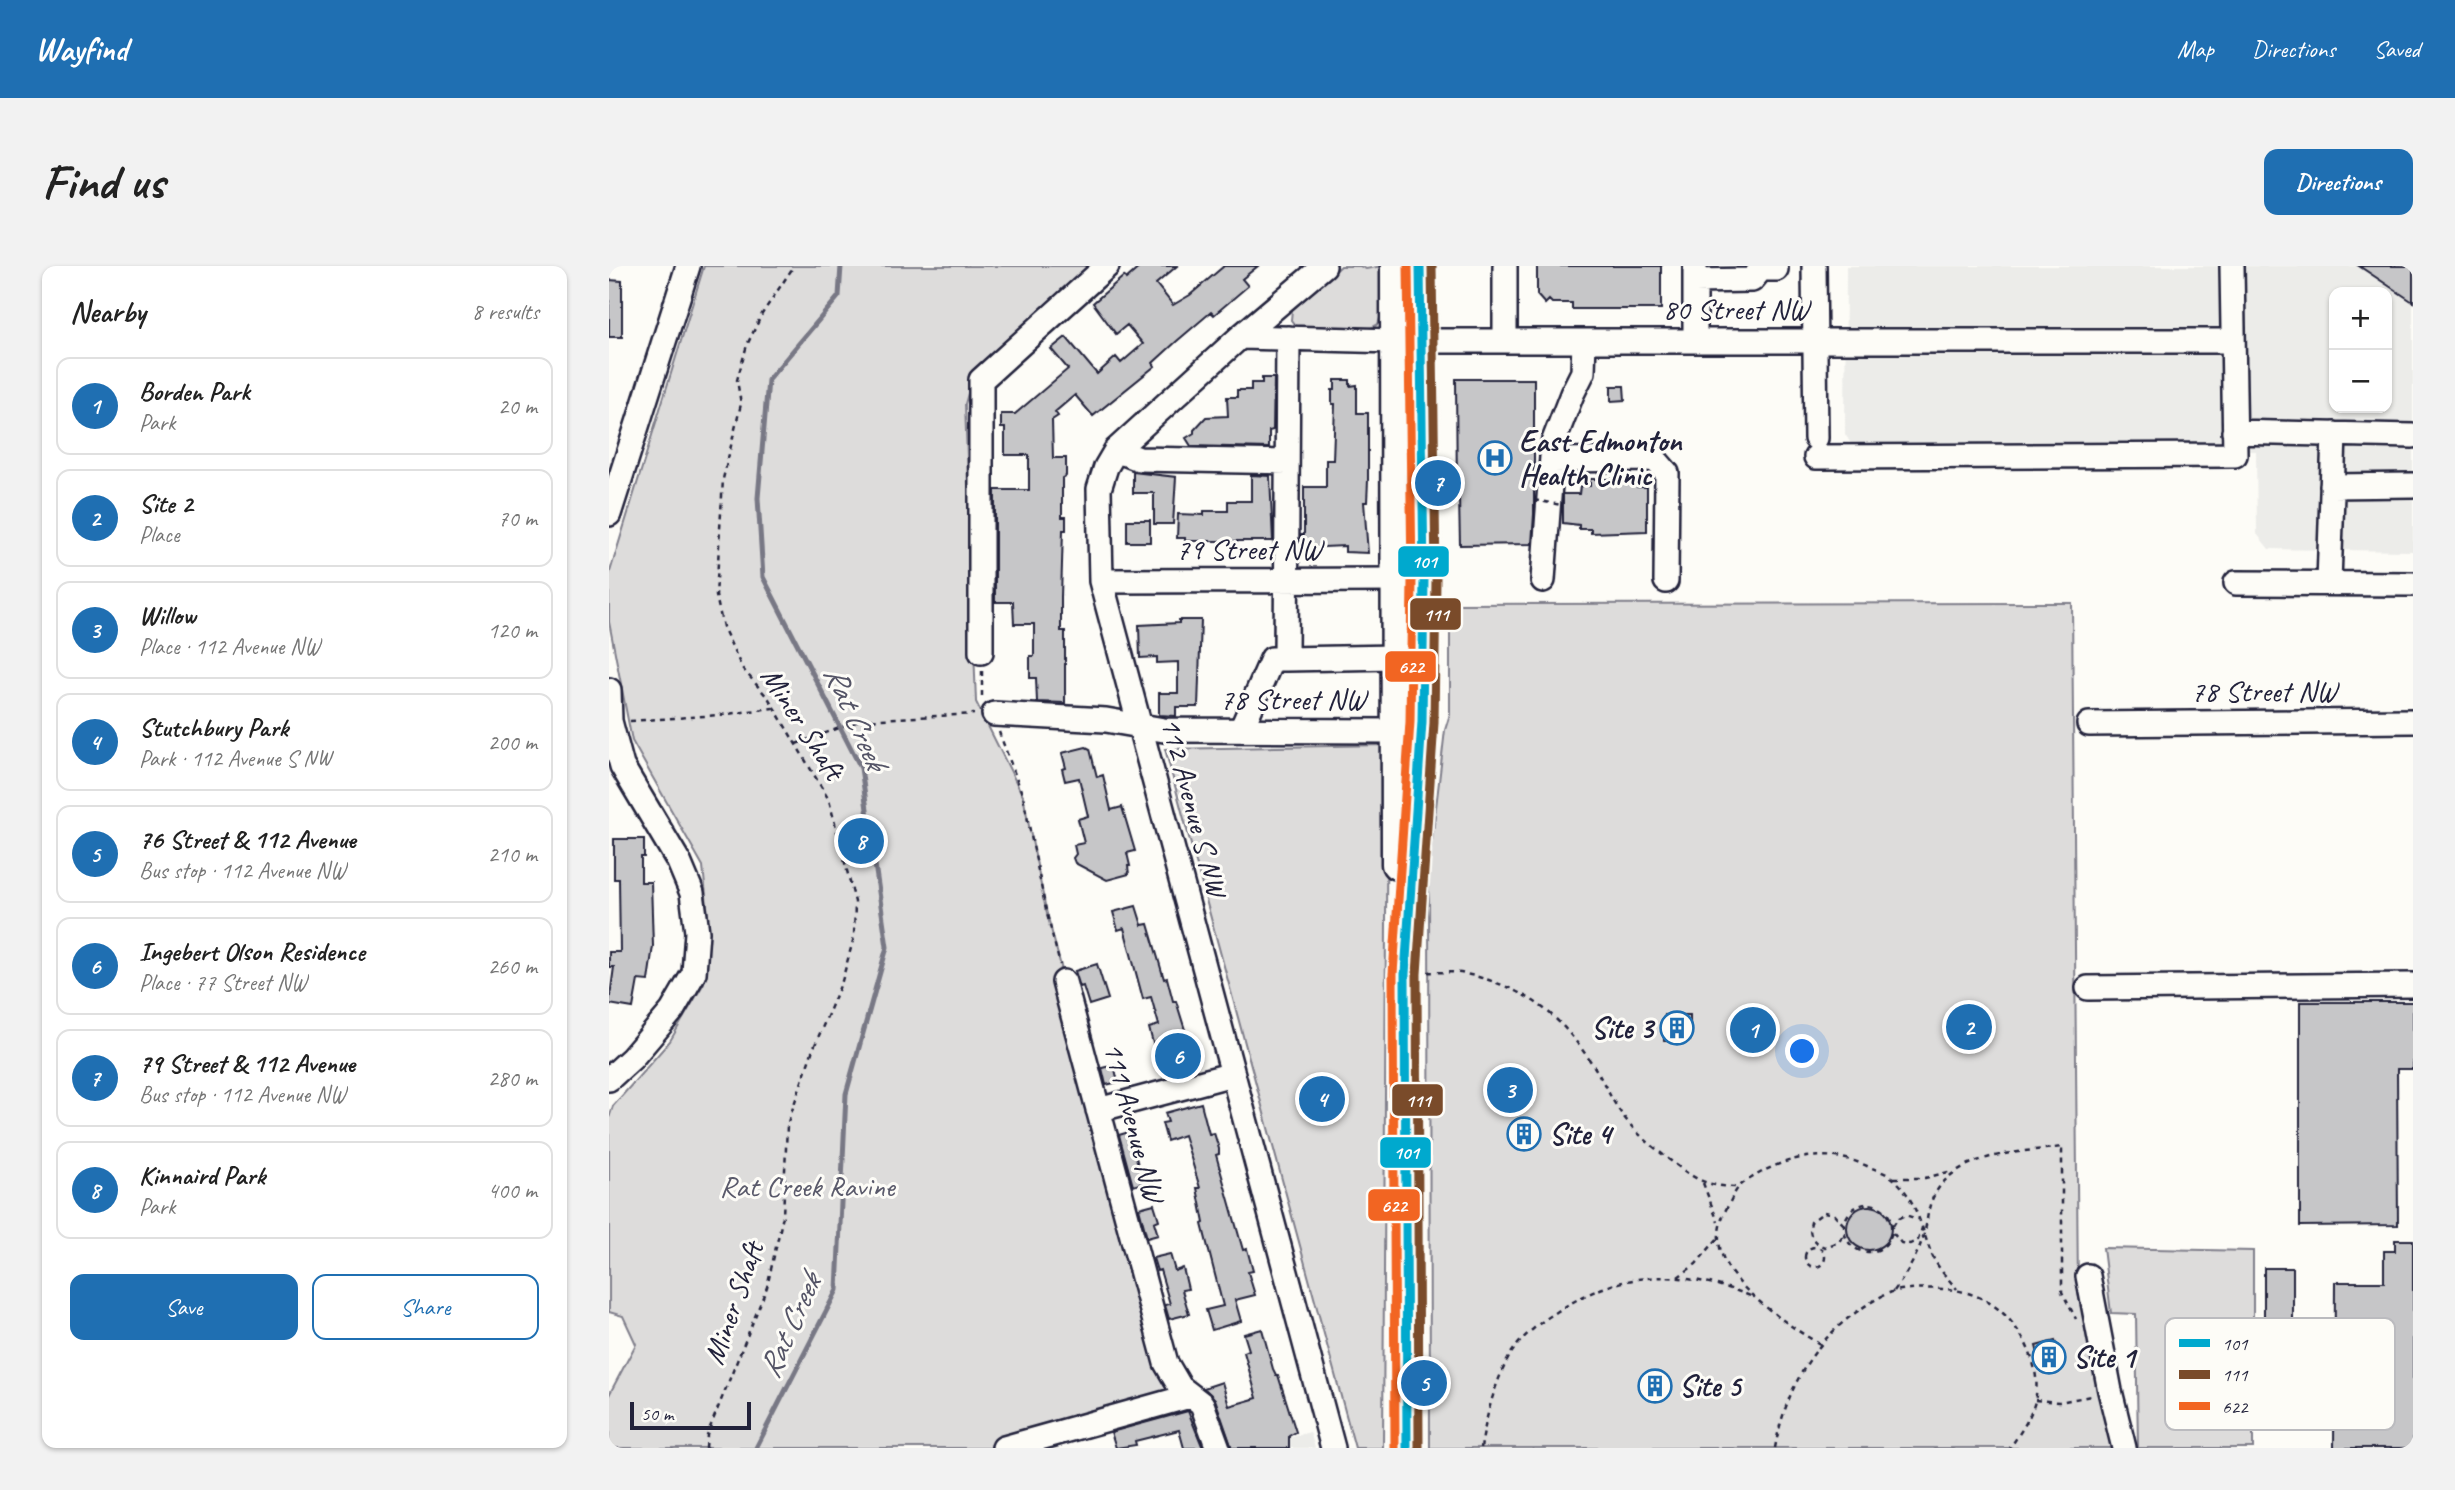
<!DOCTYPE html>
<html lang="en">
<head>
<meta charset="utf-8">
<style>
	:root { --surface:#fff; --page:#f2f2f2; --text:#222; --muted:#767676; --line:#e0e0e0; --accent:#1f6fb2 }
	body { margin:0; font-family:Caveat,sans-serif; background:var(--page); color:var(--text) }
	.controls { position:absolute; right:21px; top:21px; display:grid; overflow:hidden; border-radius:14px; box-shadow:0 2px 5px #0004 }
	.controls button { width:63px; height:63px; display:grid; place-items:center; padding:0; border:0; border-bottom:2px solid var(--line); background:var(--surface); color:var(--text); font:35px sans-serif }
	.scale { position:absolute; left:21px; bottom:18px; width:121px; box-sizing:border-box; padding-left:7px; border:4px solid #22223b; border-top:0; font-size:19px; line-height:24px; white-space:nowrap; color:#22223b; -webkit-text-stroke:5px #fdfcf7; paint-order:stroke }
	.you { position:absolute; left:1194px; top:786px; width:24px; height:24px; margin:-18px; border:5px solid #fff; border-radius:50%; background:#1a73e8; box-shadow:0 0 0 10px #1a73e833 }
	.badge { display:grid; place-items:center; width:46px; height:46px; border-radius:50%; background:var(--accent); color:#fff; font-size:23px; font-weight:700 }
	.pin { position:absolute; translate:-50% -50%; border:4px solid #fff; box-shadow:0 2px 7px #0006 }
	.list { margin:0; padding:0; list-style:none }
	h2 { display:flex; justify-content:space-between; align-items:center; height:91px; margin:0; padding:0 28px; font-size:30px }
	h2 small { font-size:23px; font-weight:400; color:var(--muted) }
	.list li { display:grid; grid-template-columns:46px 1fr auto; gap:21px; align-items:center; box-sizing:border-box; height:98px; margin:0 14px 14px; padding:0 14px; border:2px solid var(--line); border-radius:14px }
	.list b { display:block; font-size:26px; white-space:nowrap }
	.list p { margin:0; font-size:23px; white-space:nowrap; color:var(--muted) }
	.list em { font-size:23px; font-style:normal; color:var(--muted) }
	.actions { display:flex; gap:14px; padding:21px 28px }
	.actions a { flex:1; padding:16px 0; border:2px solid var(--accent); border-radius:14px; text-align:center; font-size:24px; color:var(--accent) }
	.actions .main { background:var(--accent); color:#fff }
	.map { position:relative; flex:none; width:1804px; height:1182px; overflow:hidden; border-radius:14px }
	header { display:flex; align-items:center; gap:42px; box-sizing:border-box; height:98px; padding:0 35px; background:var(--accent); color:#fff }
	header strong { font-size:33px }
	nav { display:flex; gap:38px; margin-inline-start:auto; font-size:24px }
	.intro { display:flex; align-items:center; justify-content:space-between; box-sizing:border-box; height:168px; padding:0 42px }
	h1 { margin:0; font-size:49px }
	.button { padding:18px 32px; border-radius:14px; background:var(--accent); color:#fff; font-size:24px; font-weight:700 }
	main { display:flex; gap:42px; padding:0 42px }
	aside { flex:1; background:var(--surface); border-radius:14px; box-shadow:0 2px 5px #0004 }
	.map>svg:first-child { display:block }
</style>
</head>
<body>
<header>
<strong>Wayfind</strong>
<nav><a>Map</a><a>Directions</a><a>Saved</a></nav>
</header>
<div class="intro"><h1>Find us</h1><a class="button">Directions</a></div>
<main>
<aside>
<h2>Nearby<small>8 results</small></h2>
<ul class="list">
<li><span class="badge">1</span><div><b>Borden Park</b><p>Park</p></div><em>20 m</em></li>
<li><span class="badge">2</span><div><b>Site 2</b><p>Place</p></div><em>70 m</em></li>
<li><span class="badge">3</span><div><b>Willow</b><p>Place · 112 Avenue NW</p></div><em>120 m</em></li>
<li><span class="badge">4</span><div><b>Stutchbury Park</b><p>Park · 112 Avenue S NW</p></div><em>200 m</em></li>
<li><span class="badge">5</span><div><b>76 Street &amp; 112 Avenue</b><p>Bus stop · 112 Avenue NW</p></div><em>210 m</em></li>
<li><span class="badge">6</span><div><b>Ingebert Olson Residence</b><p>Place · 77 Street NW</p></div><em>260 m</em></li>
<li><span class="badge">7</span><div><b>79 Street &amp; 112 Avenue</b><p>Bus stop · 112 Avenue NW</p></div><em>280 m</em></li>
<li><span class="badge">8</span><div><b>Kinnaird Park</b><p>Park</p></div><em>400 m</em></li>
</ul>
<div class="actions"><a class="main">Save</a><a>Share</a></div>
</aside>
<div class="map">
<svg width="1804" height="1182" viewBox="0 0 1804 1182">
	<rect width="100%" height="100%" fill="#fdfcf7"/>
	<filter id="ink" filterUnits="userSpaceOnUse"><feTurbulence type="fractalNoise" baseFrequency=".0143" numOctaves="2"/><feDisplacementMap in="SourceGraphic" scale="14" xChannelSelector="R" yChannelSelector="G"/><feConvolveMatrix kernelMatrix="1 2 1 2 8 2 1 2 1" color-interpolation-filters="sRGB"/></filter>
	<g filter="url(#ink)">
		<path fill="#ecece9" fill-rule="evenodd" d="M 1237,0 L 1804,0 L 1804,285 L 1660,283 L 1648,268 L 1647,185 L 1247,186 L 1236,168 ZM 1725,26 L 1778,26 L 1778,142 L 1725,142 Z
			M 701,1166 L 706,1182 L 643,1182 Z"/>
		<path fill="#dddcdb" stroke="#807f8b" stroke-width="2" d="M 95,0 L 485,0 L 365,105 L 356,138 L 367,436 L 414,530 L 437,644 L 567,1133 L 395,1182 L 0,1182 L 0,1129 L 27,1078 L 14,1050 L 0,1046 L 0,852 L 4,840 L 61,775 L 95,717 L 100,660 L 94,600 L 23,475 L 0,356 L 0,309 Z
			M 732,0 L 751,0 L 757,3 L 773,0 L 773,46 L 769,58 L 760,63 L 688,62 L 682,54 L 683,44 Z
			M 1463,337 L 1469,1027 L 1504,1182 L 821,1182 L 820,602 L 836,464 L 841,448 L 841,338 Z
			M 778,479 L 774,1182 L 746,1182 L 556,483 Z
			M 1494,982 L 1644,985 L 1644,1182 L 1529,1182 L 1527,1048 L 1502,1047 Z"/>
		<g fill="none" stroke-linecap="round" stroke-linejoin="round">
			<path stroke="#787885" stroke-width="5" d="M 147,1182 L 228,1024 L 237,828 L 278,681 L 252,502 L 154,311 L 149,232 L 159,114 L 230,30 L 232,0"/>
		</g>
		<path fill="#c6c6c8" stroke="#22223b" stroke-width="2" d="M 532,0 L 568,0 L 547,18 L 564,39 L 581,29 L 615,0 L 649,0 L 633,13 L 639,20 L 605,49 L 602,46 L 568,75 L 544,97 L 546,100 L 484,150 L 466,129 L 446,146 L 449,150 L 443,154 L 444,192 L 457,192 L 457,210 L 453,212 L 453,251 L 457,251 L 457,264 L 454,264 L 452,331 L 452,365 L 456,365 L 456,437 L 428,436 L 427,412 L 421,412 L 421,390 L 425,390 L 425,358 L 405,358 L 404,336 L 386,336 L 386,224 L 420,224 L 420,189 L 396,189 L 396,162 L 392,162 L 392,148 L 406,148 L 459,103 L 442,83 L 457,71 L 488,108 L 507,91 L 512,97 L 534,78 L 518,59 L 507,68 L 484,37 L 515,10 L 517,13 Z
			M 928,0 L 1052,0 L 1052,43 L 963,43 L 963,37 L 943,37 L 940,34 L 936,38 L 928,29 Z
			M 1750,0 L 1804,0 L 1804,36 Z
			M 0,14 L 13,15 L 13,71 L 0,71 Z
			M 653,112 L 665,112 L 664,164 L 660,165 L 660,182 L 582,180 L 577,172 L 585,167 L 585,164 L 597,151 L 619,150 L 618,131 L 628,131 L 628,124 L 642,124 L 642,117 L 653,117 Z
			M 847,113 L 925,113 L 925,248 L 923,278 L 851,279 L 850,231 L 848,231 Z
			M 726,114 L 741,114 L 741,120 L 748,119 L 748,147 L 759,147 L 759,214 L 758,236 L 755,236 L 759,287 L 736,286 L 736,280 L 692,282 L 692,269 L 695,269 L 695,221 L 717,221 L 717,194 L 724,194 L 726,138 L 723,138 L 723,124 L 726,124 Z
			M 1002,120 L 1015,120 L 1016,134 L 1002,135 Z
			M 524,206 L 567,211 L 564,258 L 545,258 L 545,227 L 524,227 Z
			M 642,209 L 661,210 L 664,275 L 576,275 L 576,272 L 568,272 L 569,248 L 595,249 L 595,245 L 619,245 L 619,235 L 642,235 Z
			M 981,213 L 1028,213 L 1028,221 L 1038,221 L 1038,265 L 982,267 L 982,263 L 970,263 L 970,259 L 954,257 L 954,228 L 970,228 L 971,220 L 981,220 Z
			M 518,254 L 541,254 L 541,276 L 518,276 Z
			M 570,354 L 592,354 L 589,441 L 567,441 L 567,450 L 550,449 L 550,427 L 569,427 L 569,396 L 548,397 L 548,391 L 531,392 L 530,359 L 570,357 Z
			M 477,481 L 481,483 L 488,511 L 494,509 L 502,544 L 513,541 L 526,585 L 518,587 L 521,600 L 519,600 L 520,608 L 498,614 L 466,597 L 464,592 L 467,588 L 465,579 L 475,577 L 469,553 L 479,550 L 470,512 L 456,515 L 453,503 L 457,502 L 453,487 Z
			M 5,573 L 35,573 L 35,591 L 32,591 L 32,616 L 42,616 L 44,680 L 39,715 L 29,714 L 24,742 L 0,738 L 5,701 L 0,701 L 0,686 L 11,686 L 10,613 L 5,613 Z
			M 527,640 L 533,659 L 539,658 L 555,713 L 558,712 L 564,735 L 567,735 L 586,796 L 581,799 L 559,805 L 552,779 L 545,781 L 540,762 L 550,759 L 542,731 L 534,733 L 515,662 L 509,664 L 504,646 Z
			M 488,698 L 499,733 L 480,739 L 474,720 L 471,721 L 466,705 Z
			M 1691,736 L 1804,736 L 1804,803 L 1788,803 L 1789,959 L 1691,960 Z
			M 1055,749 L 1081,749 L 1081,775 L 1055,775 Z
			M 1354,749 L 1373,756 L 1366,774 L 1347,766 Z
			M 505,799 L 509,816 L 497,819 L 493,802 Z
			M 592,837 L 600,868 L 605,867 L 610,883 L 610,888 L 607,889 L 634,984 L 638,983 L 644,1005 L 639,1006 L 646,1029 L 626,1034 L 632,1055 L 603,1064 L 597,1044 L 614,1040 L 593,958 L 595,957 L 588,922 L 591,922 L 575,869 L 558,875 L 553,857 L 559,856 L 556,847 Z
			M 908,861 L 921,861 L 921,875 L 908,875 Z
			M 520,866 L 534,917 L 524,920 L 510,869 Z
			M 545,938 L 550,954 L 545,956 L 549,969 L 538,972 L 530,942 Z
			M1238 962a22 22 0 1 1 44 0a22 22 0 1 1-44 0Z
			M 1786,974 L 1804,974 L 1804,1182 L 1725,1182 L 1726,1016 L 1775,1016 L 1775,985 L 1786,985 Z
			M 561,988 L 566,1005 L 574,1002 L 579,1023 L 573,1024 L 580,1048 L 560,1053 L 556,1039 L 561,1038 L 551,1004 L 548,1005 L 544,992 Z
			M 1655,1002 L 1684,1002 L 1684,1113 L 1655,1113 Z
			M 653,1063 L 664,1103 L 667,1109 L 669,1109 L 687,1166 L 680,1170 L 680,1182 L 623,1182 L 606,1133 L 595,1122 L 613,1116 L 620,1140 L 648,1132 L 635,1086 L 640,1084 L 635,1068 Z
			M 1446,1075 L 1451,1094 L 1432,1099 L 1427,1080 Z
			M 1039,1114 L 1053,1114 L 1054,1127 L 1039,1127 Z
			M 579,1145 L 594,1182 L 575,1182 L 570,1164 L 526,1175 L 527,1179 L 507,1182 L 502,1166 Z"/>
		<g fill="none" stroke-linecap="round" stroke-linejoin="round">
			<defs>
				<path id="minor" d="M 715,0 L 631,71 L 507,184 L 497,201 L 490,223 L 492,315 L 724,1182
					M 896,0 L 896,75
					M 1205,0 L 1207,172
					M 1086,15 L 1143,14 L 1152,3 L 1167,3
					M 631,71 L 786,75 L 1623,75
					M 679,72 L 677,393 L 787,391
					M 1086,75 L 1086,0
					M 1625,166 L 1804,170
					M 507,184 L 530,193 L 678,196
					M 1207,191 L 1626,189 L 1623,0
					M 943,194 L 1046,193 L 1058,207 L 1057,315
					M 1723,220 L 1804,219
					M 0,248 L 79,0
					M 934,314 L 944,177 L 963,128 L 974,106 L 975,75
					M 492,315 L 789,314
					M 1627,317 L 1804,318
					M 1720,317 L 1725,168
					M 372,386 L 372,114 L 498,0
					M 0,424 L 1,455 L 13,500 L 70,596 L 83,627 L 88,666 L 85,707 L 63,745 L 23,792 L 0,813
					M 385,448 L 497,454 L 555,464 L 787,465 L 804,459
					M 1480,458 L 1804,455
					M 632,464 L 663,393 L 677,393
					M 455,716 L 557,1097 L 571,1121 L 593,1138 L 609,1182
					M 1479,722 L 1804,719
					M 489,844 L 624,808
					M 1479,1010 L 1501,1125 L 1515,1182
					M 395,1182 L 581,1130"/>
				<path id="major" d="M 787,0 L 788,598
					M 798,1182 L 796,708 L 813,456 L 815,314 L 811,0"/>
			</defs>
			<use href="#minor" stroke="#22223b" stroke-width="28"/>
			<use href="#major" stroke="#22223b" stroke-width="35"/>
			<path stroke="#22223b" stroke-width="2.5" stroke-dasharray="5 5" stroke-linecap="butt" d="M 373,405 L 373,433
				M 21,455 L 111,449 L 164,442
				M 390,466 L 414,530 L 437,644 L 451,699
				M 187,478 L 252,454 L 365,448
				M 819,706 C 831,707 845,705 856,708 C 884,713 916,727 938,745 C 956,760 973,782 986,802 C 997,820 1005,840 1019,856 C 1030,870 1045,881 1058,892 C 1084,912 1096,921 1130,921
				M 1285,912 L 1316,912 L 1343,905
				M 1094,917 L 1109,956
				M1235 962a24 24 0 1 1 48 0a24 24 0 1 1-48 0Z
				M 1235,959 L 1225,948 L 1215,946 L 1202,956 C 1199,968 1203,977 1216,981 L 1230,976 L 1235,967
				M 1284,960 L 1288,953 L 1296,949 L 1309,953
				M 1284,967 L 1292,977 L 1301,978 L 1309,974 L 1313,962
				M1196 991a10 10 0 1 1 20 0a10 10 0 1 1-20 0Z
				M 1069,1011 L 1087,998 L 1109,972
				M 1285,1025 C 1298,1007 1309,989 1315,968 C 1318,958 1318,947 1322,936 C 1342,886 1407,887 1453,881 L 1453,1026 L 1467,1053
				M 1211,1078 C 1185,1064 1132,1026 1118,1000 C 1107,980 1107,960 1119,940 C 1122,934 1125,927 1129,922 C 1133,917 1141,913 1146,910 C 1180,889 1221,883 1258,900 C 1267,904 1279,907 1286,914 C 1306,932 1312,960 1321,984 C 1326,999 1338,1012 1348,1023
				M 1426,1134 L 1450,1136 L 1482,1130
				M 97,1182 L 98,1169 L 158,1021 L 174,950 L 178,859 L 203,786 L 233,715 L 245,671 L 246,636 L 220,534 L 160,433 L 133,402 L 114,361 L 107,330 L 114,213 L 132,138 L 128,114 L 138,79 L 153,48 L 185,0
				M 872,1182 C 877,1151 886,1114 903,1086 C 913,1071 931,1056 946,1047 C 1012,1003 1071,1002 1144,1031
				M 1166,1182 C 1176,1127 1202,1077 1249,1045 C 1260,1037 1273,1029 1286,1025 C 1301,1022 1318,1022 1334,1023 C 1365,1024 1392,1039 1409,1065 C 1423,1084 1431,1112 1426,1135 C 1422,1152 1410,1168 1401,1182"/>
			<use href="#minor" stroke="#fdfcf7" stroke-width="23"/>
			<use href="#major" stroke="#fdfcf7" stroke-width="30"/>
			<path stroke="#22223b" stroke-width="2.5" stroke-dasharray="5 5" stroke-linecap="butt" d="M 925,234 L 952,239"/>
			<defs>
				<path id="bus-1" d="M 798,1182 L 796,708 L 813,456 L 815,314 L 811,0"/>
				<path id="bus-2" d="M 810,1182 L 808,708 L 825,457 L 827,314 L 823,0"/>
				<path id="bus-3" d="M 786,1182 L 784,708 L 801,456 L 803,314 L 799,0"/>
			</defs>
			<use href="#bus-1" stroke="#fdfcf7" stroke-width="14"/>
			<use href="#bus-2" stroke="#fdfcf7" stroke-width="14"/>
			<use href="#bus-3" stroke="#fdfcf7" stroke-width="14"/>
			<use href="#bus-1" stroke="#00a9ce" stroke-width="9"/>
			<use href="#bus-2" stroke="#7a4b2a" stroke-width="9"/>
			<use href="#bus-3" stroke="#f26522" stroke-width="9"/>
		</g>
	</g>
	<defs>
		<symbol id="hospital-ring" viewBox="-11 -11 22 22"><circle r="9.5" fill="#fdfcf7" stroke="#1f6fb2" stroke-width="1.5"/><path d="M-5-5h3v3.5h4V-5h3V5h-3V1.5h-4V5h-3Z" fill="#1f6fb2"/></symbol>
		<symbol id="building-ring" viewBox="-11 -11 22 22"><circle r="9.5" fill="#fdfcf7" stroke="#1f6fb2" stroke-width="1.5"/><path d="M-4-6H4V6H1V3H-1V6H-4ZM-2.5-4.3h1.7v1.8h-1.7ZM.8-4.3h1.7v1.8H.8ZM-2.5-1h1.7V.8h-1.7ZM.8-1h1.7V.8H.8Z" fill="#1f6fb2"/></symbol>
	</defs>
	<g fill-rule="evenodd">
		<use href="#hospital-ring" x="867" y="173" width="38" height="38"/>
		<use href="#building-ring" x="1049" y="743" width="38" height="38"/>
		<use href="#building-ring" x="896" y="849" width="38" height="38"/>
		<use href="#building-ring" x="1421" y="1072" width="38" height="38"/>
		<use href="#building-ring" x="1027" y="1101" width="38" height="38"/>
	</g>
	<g text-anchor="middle" stroke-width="6" stroke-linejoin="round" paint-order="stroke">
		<g font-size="30" fill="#22223b" stroke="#fdfcf7">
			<text x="1127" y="53">80 Street NW</text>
			<text x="640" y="293">79 Street NW</text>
			<text x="1655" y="435">78 Street NW</text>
			<text x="684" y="443">78 Street NW</text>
			<text transform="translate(194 457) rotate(57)" y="10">Miner Shaft</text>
			<text transform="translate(585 541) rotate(75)" y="10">112 Avenue S NW</text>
			<text transform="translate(525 856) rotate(75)" y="10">111 Avenue NW</text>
			<text transform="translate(124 1037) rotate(-71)" y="10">Miner Shaft</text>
		</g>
		<g font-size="30" font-weight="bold" fill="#22223b" stroke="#fdfcf7" text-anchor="start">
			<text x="910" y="185">East Edmonton<tspan x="910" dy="34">Health Clinic</tspan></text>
			<text x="1044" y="772" text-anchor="end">Site 3</text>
			<text x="940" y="878">Site 4</text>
			<text x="1464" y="1101">Site 1</text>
			<text x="1070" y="1130">Site 5</text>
		</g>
		<g font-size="30" fill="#5a5a6b" stroke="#fdfcf7">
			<text x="198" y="930">Rat Creek Ravine</text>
		</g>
		<g font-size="32" font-style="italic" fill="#545466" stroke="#fdfcf7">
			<text transform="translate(247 451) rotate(66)" y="11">Rat Creek</text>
			<text transform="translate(180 1060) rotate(-66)" y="11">Rat Creek</text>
		</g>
	</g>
	<rect x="1556" y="1052" width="230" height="112" rx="10" fill="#fdfcf7" stroke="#bbbbbf" stroke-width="2"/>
	<rect x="1570" y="1073" width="31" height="8" fill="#00a9ce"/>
	<rect x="1570" y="1104" width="31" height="9" fill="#7a4b2a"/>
	<rect x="1570" y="1136" width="31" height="8" fill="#f26522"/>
	<g font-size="19" fill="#22223b">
		<text x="1613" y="1084">101</text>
		<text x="1613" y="1115">111</text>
		<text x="1613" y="1147">622</text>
	</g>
	<g stroke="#fdfcf7" stroke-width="2.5">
		<rect x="788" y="279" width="53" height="33" rx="7" fill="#00a9ce"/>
		<rect x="800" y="331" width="53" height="34" rx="7" fill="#7a4b2a"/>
		<rect x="775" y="384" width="53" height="33" rx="7" fill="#f26522"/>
		<rect x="782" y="817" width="53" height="34" rx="7" fill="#7a4b2a"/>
		<rect x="770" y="870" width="53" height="33" rx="7" fill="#00a9ce"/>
		<rect x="758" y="922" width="54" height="34" rx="7" fill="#f26522"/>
	</g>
	<g font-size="19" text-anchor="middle" font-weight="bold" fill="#fff">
		<text x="815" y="302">101</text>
		<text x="827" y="355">111</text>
		<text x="802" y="407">622</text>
		<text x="809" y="841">111</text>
		<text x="797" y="893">101</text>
		<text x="785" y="946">622</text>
	</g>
</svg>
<div class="controls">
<button>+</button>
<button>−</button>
</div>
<div class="scale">50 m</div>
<div class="you"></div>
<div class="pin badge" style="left:1144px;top:764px">1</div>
<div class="pin badge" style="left:1360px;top:761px">2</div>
<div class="pin badge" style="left:901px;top:824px">3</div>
<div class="pin badge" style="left:713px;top:833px">4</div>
<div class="pin badge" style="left:815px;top:1117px">5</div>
<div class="pin badge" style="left:569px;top:790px">6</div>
<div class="pin badge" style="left:829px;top:217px">7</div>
<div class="pin badge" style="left:252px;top:575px">8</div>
</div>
</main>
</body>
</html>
